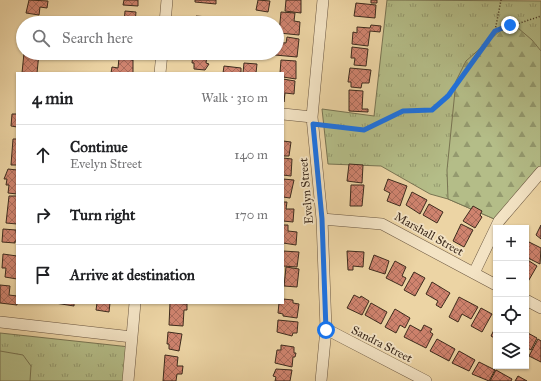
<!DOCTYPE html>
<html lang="en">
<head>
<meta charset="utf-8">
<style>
	:root { --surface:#fff; --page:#f2f2f2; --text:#202124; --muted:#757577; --line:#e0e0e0 }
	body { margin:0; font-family:"IM FELL Great Primer",serif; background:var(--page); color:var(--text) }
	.controls { position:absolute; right:12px; bottom:12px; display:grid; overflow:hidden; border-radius:0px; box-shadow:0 1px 3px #0004 }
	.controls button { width:36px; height:36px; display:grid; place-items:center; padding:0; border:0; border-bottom:1px solid var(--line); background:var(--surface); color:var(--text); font:20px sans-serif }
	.stop { position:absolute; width:12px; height:12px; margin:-9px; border:3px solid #1a73e8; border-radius:50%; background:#fff }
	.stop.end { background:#1a73e8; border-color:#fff; box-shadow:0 1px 4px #0008 }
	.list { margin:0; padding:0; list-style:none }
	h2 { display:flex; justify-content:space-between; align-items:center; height:52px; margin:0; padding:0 16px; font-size:17px }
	h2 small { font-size:13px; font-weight:400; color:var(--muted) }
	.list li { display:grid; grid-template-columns:26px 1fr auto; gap:12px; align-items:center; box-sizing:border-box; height:60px; padding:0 16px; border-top:1px solid var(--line) }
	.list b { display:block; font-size:15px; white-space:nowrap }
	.list p { margin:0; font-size:13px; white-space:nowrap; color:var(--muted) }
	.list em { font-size:13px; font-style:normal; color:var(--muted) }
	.icon { flex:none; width:22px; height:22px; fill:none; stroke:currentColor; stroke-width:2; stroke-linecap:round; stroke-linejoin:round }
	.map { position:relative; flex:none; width:541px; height:381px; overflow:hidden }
	.search { position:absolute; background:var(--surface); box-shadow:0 1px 3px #0004; left:16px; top:16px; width:268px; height:44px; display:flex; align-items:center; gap:10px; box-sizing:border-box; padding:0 14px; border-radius:22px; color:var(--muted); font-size:15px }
	.panel { position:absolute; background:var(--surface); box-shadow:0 1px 3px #0004; left:16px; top:72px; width:268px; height:232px; border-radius:0px }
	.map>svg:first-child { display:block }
</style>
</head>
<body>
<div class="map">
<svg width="541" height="381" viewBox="0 0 541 381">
	<defs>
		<pattern id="grass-tufts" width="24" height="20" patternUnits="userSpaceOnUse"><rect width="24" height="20" fill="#b4bd88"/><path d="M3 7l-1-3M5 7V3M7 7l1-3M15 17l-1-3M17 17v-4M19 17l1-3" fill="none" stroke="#949a6f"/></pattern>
		<pattern id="forest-firs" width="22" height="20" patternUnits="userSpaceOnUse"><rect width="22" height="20" fill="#b4bd88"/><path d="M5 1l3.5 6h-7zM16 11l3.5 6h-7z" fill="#949a6f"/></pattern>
		<pattern id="building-cross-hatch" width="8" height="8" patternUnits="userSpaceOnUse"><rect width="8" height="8" fill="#cf836e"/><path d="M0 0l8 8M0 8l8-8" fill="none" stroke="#a96b5a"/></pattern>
	</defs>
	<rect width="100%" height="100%" fill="#ecd4a4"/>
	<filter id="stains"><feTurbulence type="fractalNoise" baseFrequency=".005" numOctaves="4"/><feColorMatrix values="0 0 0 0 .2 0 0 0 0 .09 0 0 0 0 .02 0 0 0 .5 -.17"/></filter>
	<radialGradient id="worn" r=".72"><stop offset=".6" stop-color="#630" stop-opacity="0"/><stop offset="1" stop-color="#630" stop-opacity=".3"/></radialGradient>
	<path fill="url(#grass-tufts)" stroke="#787452" d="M 387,0 L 541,1 L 541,171 L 499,221 L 448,199 L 430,194 L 381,166 L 328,164 L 322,109 L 374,116 Z
		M 0,333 L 130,347 L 126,381 L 0,381 Z"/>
	<path fill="url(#forest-firs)" stroke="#787452" d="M 518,28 L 532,40 L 541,51 L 541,171 L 499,221 L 448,199 L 447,170 L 456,81 L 466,61 L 501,30 Z"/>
	<path fill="#b4bd88" stroke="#787452" d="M 0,351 L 23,355 L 31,366 L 30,381 L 0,381 Z"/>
	<path fill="url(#building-cross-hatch)" stroke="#3d2b1d" d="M 29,0 L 48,1 L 47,8 L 40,7 L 39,15 L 26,13 Z
		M 124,0 L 138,0 L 138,6 L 123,5 Z
		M 195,0 L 216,0 L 216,4 L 195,2 Z
		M 258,0 L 270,1 L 268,12 L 256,10 Z
		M 286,0 L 301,0 L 301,13 L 285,11 Z
		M 371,0 L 377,0 L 377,3 L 371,3 Z
		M 356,3 L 376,5 L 375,18 L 354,16 Z
		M 125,11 L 136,12 L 135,23 L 124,23 Z
		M 281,12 L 295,13 L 294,21 L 300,22 L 299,35 L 279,33 Z
		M 196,16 L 208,17 L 207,23 L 193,23 L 193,21 L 196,21 Z
		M 371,25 L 381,26 L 380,32 L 370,31 L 368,46 L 352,44 L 353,32 L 357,33 L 357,27 L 370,28 Z
		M 287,37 L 299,39 L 297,57 L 275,55 L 275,53 L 277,53 L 277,42 L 286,43 Z
		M 352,47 L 368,49 L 366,66 L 354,65 L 355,58 L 351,58 Z
		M 24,53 L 39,53 L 37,73 L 22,73 Z
		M 92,53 L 113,53 L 113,56 Z
		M 118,53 L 133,53 L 133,55 Z
		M 193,53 L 207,55 L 206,63 L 209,64 L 205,70 L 194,69 L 194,63 L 192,63 Z
		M 119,58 L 133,60 L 133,73 L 111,73 L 112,67 L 118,68 Z
		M 281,60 L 296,61 L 296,79 L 283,77 L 283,73 L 280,73 Z
		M 244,63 L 257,64 L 256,73 L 243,73 Z
		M 224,66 L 241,68 L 241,73 L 223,73 Z
		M 350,68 L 371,70 L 369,83 L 362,83 L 361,88 L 351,87 L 351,82 L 348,82 Z
		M 283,79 L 295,81 L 294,94 L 285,93 L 284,102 Z
		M 349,90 L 363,91 L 362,109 L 368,109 L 368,112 L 349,111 Z
		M 12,114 L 17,114 L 17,127 L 11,126 Z
		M 13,139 L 17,139 L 17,165 L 11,165 Z
		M 283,141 L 291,142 L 289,156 L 283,156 Z
		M 283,158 L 292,159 L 291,176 L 283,175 Z
		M 349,164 L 363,165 L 362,183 L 347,181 Z
		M 8,169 L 17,170 L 17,194 L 8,193 L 9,185 L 6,185 L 7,179 L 4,179 Z
		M 283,179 L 294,180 L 290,198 L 283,197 Z
		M 388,179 L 407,186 L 400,206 L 387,201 L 390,193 L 384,190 Z
		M 351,185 L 364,185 L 362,206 L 350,206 Z
		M 412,192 L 427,200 L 420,214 L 406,205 Z
		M 9,196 L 17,196 L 17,224 L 6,223 Z
		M 283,202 L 287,202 L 286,209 L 294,209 L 293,222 L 283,221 Z
		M 429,204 L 443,212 L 437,223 L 423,215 Z
		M 473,206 L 482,211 L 480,215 L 482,217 L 475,228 L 463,221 Z
		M 461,224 L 473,230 L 464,247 L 453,241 Z
		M 283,225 L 288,225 L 288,231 L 297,232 L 296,245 L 283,243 Z
		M 541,225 L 541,239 L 536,235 Z
		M 3,229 L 16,230 L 17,241 L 15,241 L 15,243 L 2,242 Z
		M 529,242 L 541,248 L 540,264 L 526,257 L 526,248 Z
		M 283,251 L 299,252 L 297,267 L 283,266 Z
		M 347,251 L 364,252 L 363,267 L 353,266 L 353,270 L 348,270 Z
		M 3,254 L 17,256 L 17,279 L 5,277 L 6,268 L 2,268 Z
		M 374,255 L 389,261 L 385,274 L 369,269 Z
		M 526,259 L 537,266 L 526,285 Z
		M 395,261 L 406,267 L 402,276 L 406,278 L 402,286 L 386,278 Z
		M 286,267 L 299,269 L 297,287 L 284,286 Z
		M 414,272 L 425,278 L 415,296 L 404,290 Z
		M 432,282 L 450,293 L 441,308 L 436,305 L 438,301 L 426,294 Z
		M 0,285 L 10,286 L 9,295 L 17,296 L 17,305 L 0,303 Z
		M 354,295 L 360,298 L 361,296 L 369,301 L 362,315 L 347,308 Z
		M 459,297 L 478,307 L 471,319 L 462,314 L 458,322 L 449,317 Z
		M 283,299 L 293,300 L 293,303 L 299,304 L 297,318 L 283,316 L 283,314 L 278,313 L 279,303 L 283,303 Z
		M 55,303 L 74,303 L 74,306 Z
		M 97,303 L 110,303 L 109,312 L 96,310 Z
		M 170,303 L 187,304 L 187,310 L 184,310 L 183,326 L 169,325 Z
		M 371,303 L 387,312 L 381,324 L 365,315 Z
		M 481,308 L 492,314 L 482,332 L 471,326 Z
		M 395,309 L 410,318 L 405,328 L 400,325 L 396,333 L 385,327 Z
		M 278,320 L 298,322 L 297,333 L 293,333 L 292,336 L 277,332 Z
		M 410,325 L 421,331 L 424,325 L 432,329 L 430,332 L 433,334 L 426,348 L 404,337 Z
		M 496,326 L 496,339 L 491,336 Z
		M 168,332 L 182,334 L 179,351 L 169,349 L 169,344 L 167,344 Z
		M 526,332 L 537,338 L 531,350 L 526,347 Z
		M 437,339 L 455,349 L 449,361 L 430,351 Z
		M 538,339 L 541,341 L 541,362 L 529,356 Z
		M 281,345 L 294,347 L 294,353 L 296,353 L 295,357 L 293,357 L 292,367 L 275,363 L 277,350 L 281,350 Z
		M 459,351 L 475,360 L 469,371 L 452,363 Z
		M 165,355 L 178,357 L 177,366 L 183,366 L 182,374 L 177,374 L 176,381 L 163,381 Z
		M 479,362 L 495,370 L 489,381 L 472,374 Z
		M 276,369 L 292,370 L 290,381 L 275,381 L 276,377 L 273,376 Z
		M 496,370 L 512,379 L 511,381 L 490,381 Z
		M 518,376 L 527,381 L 515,381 Z"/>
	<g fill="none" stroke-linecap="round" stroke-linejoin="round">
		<defs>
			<path id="minor" d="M 165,23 L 167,0
				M 160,73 L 162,53
				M 283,114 L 312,117
				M 322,219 L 382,224 L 496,285
				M 474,273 L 499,221 L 541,172
				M 526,300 L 541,308
				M 0,322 L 132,337
				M 326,329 L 426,381
				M 128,381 L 135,303
				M 321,381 L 326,329 L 322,219 L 312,117 L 323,0"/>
		</defs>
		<use href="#minor" stroke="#69553f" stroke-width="12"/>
		<path stroke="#3d2b1d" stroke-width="1.5" stroke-dasharray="1 2" stroke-linecap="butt" d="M 496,31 L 541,16
			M 323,125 L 364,130 L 403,111 L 432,110 L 448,96 L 495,31 L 501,0"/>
		<use href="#minor" stroke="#f3e3c4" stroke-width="11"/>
	</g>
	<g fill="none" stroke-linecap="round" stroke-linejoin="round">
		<path stroke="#1a73e8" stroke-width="5" d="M 326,330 L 322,219 L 313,124 L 364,130 L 403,111 L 432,110 L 448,96 L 495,31 L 510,25"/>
	</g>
	<g text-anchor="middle" stroke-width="3.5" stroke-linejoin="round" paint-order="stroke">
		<g font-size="12" fill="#3d2b1d" stroke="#f3e3c4">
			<text transform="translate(306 191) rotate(-95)" y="4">Evelyn Street</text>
			<text transform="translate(429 234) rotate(29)" y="4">Marshall Street</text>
			<text transform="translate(382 344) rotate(27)" y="4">Sandra Street</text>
		</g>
	</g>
	<rect width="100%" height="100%" filter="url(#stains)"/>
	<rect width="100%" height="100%" fill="url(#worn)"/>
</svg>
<div class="controls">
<button>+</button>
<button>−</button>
<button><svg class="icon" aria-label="locate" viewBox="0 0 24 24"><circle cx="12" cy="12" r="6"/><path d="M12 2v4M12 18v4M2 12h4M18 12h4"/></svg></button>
<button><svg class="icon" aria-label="layers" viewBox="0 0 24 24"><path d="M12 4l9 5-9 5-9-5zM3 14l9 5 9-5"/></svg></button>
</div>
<div class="stop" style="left:326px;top:330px"></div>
<div class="stop end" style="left:510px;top:25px"></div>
<div class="search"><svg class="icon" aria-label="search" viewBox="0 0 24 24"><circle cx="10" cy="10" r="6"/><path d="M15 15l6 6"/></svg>Search here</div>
<section class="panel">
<h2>4 min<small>Walk · 310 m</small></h2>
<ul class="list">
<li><svg class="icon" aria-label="ahead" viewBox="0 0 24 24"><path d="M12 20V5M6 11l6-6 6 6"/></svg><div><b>Continue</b><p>Evelyn Street</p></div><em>140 m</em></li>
<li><svg class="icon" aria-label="right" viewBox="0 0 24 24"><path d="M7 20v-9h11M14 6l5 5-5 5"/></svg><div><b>Turn right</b></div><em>170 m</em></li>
<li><svg class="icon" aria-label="arrive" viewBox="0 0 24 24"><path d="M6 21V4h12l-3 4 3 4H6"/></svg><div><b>Arrive at destination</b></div></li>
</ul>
</section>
</div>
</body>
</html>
